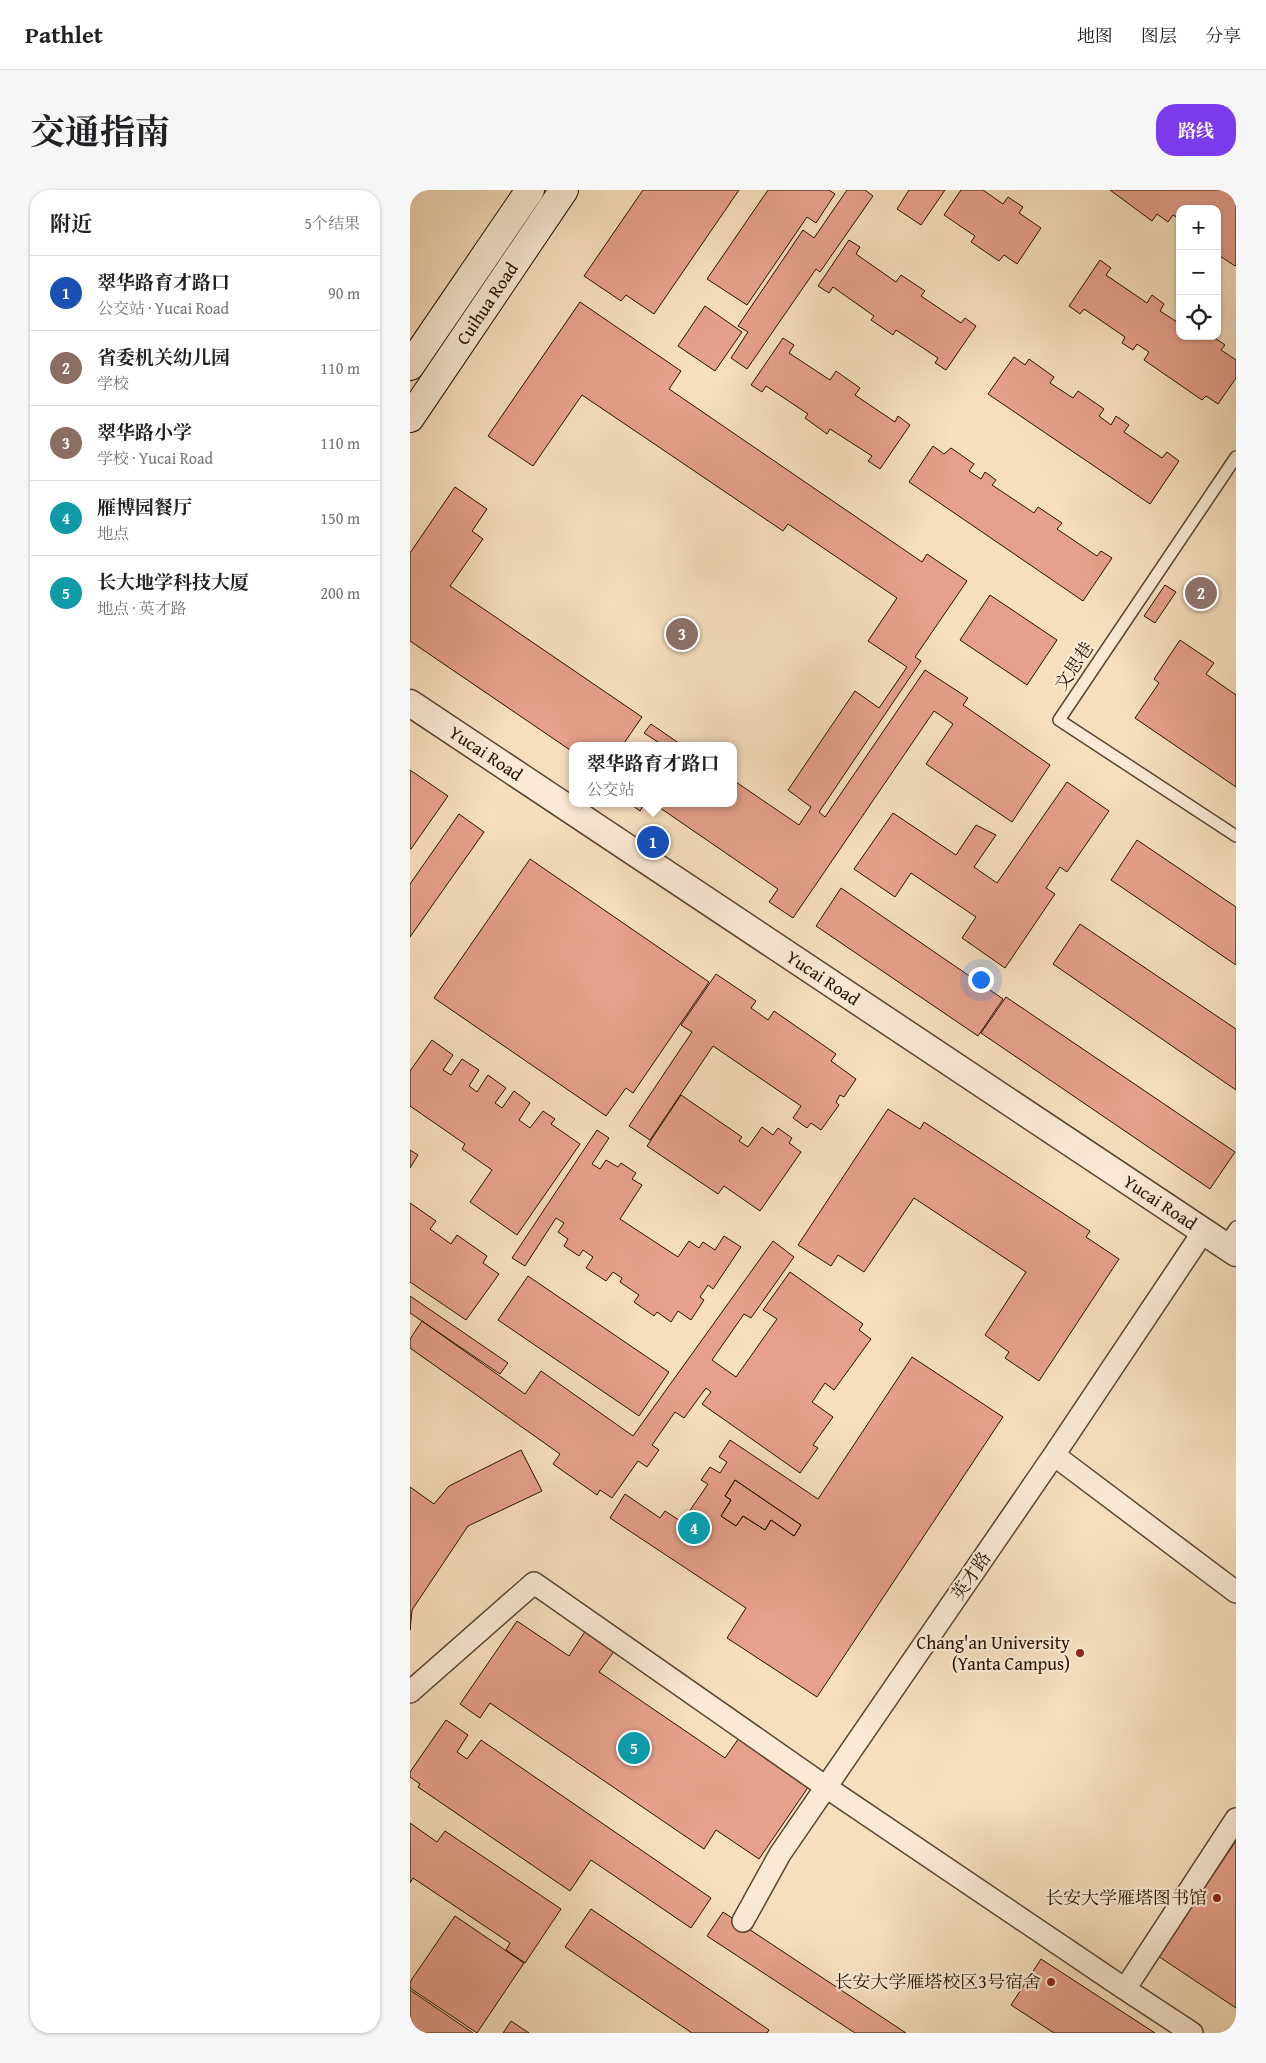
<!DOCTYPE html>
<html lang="zh">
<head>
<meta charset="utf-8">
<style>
	:root { --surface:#fff; --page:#f6f6f6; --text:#202124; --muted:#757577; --line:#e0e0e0; --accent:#7c3aed }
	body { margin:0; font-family:"Gentium Book Plus","Noto Serif SC",serif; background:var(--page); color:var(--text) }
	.controls { position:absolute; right:15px; top:15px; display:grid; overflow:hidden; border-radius:10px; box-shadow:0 1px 4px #0004 }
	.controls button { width:45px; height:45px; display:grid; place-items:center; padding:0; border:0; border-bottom:1px solid var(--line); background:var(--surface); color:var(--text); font:25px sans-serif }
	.you { position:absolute; left:570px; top:789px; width:18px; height:18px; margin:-12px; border:4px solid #fff; border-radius:50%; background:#1a73e8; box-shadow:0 0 0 8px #1a73e833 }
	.badge { display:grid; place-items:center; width:32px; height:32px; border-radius:50%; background:var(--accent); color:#fff; font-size:16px; font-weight:700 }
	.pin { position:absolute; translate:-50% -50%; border:2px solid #fff; box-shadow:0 1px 5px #0006 }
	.popup { position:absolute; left:159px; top:552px; width:168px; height:65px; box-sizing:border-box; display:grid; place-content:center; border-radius:10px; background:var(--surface); filter:drop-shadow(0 1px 4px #0005); font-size:16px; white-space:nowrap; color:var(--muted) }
	.popup b { font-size:19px; color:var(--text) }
	.popup::after { content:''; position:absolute; left:50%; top:100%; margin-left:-10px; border:10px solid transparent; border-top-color:var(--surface) }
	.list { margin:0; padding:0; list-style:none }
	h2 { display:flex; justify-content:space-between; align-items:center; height:65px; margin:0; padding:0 20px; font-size:21px }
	h2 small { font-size:16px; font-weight:400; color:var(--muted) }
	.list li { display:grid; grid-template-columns:32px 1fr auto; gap:15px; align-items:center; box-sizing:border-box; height:75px; padding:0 20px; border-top:1px solid var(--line) }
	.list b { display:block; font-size:19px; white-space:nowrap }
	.list p { margin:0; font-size:16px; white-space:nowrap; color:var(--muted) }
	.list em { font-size:16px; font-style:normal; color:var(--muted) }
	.icon { flex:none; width:28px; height:28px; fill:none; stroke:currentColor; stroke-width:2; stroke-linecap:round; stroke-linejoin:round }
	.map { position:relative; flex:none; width:826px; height:1843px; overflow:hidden; border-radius:20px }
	header { display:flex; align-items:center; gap:30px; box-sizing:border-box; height:70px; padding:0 25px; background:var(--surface); border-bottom:1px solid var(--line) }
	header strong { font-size:24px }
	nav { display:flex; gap:28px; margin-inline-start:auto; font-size:18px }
	.intro { display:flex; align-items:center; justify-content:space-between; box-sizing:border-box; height:120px; padding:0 30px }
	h1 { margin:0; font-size:35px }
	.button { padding:12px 22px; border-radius:20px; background:var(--accent); color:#fff; font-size:18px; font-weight:700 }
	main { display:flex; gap:30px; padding:0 30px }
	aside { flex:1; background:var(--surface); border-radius:20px; box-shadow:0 1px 4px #0004 }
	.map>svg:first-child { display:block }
</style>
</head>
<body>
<header>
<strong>Pathlet</strong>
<nav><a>地图</a><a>图层</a><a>分享</a></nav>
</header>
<div class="intro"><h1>交通指南</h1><a class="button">路线</a></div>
<main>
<aside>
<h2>附近<small>5个结果</small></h2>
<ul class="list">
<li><span class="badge" style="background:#1a4fb4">1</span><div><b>翠华路育才路口</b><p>公交站 · Yucai Road</p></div><em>90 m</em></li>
<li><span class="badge" style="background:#8d6e63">2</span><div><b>省委机关幼儿园</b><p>学校</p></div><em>110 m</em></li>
<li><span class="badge" style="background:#8d6e63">3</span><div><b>翠华路小学</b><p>学校 · Yucai Road</p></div><em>110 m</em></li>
<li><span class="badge" style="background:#0f9aa8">4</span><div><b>雁博园餐厅</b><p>地点</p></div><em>150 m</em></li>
<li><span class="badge" style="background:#0f9aa8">5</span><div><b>长大地学科技大厦</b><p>地点 · 英才路</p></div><em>200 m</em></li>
</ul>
</aside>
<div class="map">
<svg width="826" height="1843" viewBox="0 0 826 1843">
	<rect width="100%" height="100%" fill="#f7dfbe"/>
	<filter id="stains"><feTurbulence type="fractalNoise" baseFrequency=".004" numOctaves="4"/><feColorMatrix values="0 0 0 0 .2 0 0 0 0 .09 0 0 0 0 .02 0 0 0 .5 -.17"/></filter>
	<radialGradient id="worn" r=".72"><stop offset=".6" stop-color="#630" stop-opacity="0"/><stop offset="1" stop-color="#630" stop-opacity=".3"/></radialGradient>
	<path fill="#e6a08b" stroke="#261200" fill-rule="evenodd" d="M 233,0 L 329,0 L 244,124 L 216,105 L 211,111 L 174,86 Z
		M 358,0 L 419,0 L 425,4 L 406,33 L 397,27 L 337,115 L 297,89 Z
		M 437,0 L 455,0 L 463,6 L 410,82 L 406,79 L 337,179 L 321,168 L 338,142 L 328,136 L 393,40 L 404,48 Z
		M 499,0 L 535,0 L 511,35 L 487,19 Z
		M 551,0 L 573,0 L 593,14 L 598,7 L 613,17 L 609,23 L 631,38 L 607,74 L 594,65 L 589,71 L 561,52 L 565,46 L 534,25 Z
		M 700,0 L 817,0 L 826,6 L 826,75 L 825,76 L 807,64 L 807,19 L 770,19 L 770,29 L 763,25 L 758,32 L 747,24 L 742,31 Z
		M 439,50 L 450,57 L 446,64 L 486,92 L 491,85 L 515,101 L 511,106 L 551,133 L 555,128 L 566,136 L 536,180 L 525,173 L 528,168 L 486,140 L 483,145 L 461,130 L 464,126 L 423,97 L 419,103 L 408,96 Z
		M 690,70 L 701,78 L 696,85 L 737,113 L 742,105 L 754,114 L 750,121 L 770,134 L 770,146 L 802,146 L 815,155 L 811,160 L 826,170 L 826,188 L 808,214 L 796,206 L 792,210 L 734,170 L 739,162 L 727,154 L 723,160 L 712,153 L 715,147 L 674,119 L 670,124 L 659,116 Z
		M 170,112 L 271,181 L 259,199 L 512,372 L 517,364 L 557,391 L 505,467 L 511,471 L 409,622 L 415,627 L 515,480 L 558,508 L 553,515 L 640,575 L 602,632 L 516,574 L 543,534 L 524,521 L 383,728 L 359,712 L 368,699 L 243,613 L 323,613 L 323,590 L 389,635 L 401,617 L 378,600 L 445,501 L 469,518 L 497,477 L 458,451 L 487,408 L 378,334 L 373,341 L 172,205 L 123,276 L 78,246 Z
		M 295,116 L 332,142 L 305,181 L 268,156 Z
		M 373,148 L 384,155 L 379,163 L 420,190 L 426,181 L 450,198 L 445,205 L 485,232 L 488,226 L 500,235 L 470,279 L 458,271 L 462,266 L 420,239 L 417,244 L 395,228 L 398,224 L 356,196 L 352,202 L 341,195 Z
		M 604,167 L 615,175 L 619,169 L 644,187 L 640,193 L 663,208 L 668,201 L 694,219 L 689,226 L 701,235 L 706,226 L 719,235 L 714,242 L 752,268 L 757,262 L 769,271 L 740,314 L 578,204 Z
		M 523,256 L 534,264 L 541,258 L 564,274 L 559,281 L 571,289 L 575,282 L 586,290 L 582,295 L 624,323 L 628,317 L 652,333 L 647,339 L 687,366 L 691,361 L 702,368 L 673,411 L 499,292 Z
		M 45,297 L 77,319 L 62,341 L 73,349 L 40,396 L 232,527 L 212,556 L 163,556 L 163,562 L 0,451 L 0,363 Z
		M 755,395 L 766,402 L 745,433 L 734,426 Z
		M 580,405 L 647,450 L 617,495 L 550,450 Z
		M 770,450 L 804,473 L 796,484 L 826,505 L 826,597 L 725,528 L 749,493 L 744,489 Z
		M 241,534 L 273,556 L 249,556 L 251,554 L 234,543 Z
		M 0,580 L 38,606 L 1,659 L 0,659 Z
		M 657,592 L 699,621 L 657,682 L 650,677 L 636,698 L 645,704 L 595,778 L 552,748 L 566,727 L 501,683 L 485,707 L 444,679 L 483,623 L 546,665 L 566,635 L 586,645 L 564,677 L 587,693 Z
		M 219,613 L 235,613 L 230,621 Z
		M 49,624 L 74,642 L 0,747 L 0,694 Z
		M 727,650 L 826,717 L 826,775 L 701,690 Z
		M 120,669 L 299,792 L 223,903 L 216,898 L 196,926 L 24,808 Z
		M 431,698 L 593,809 L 568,846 L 406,736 Z
		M 670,734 L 826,839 L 826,900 L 643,774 Z
		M 306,784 L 346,811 L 341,818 L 358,830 L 364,821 L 426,864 L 421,871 L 446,889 L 434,907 L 430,905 L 426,912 L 429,915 L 411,940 L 401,933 L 397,938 L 383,928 L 391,916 L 303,856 L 240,950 L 219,936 L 282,842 L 271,835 Z
		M 596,807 L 825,962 L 800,999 L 571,843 Z
		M 22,850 L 43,865 L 33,880 L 41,885 L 52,869 L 69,880 L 59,896 L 67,902 L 78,885 L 96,898 L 85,913 L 92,918 L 104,901 L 120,913 L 109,930 L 120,938 L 133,921 L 145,929 L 141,934 L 170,954 L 107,1045 L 60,1012 L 82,980 L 52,959 L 55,954 L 0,916 L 0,881 Z
		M 271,905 L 332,947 L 329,951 L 338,957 L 352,937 L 363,945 L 368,938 L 382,948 L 379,953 L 391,962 L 350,1021 L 314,996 L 308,1004 L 237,956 Z
		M 478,919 L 510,939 L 514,932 L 680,1041 L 676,1047 L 709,1069 L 629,1191 L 595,1168 L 599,1162 L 575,1145 L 616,1082 L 504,1008 L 454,1082 L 428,1065 L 421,1076 L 388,1055 Z
		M 187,940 L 199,948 L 182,974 L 190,979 L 196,970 L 208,977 L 211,973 L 226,983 L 222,989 L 232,995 L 210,1029 L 268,1067 L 279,1051 L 289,1058 L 293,1052 L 305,1060 L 314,1046 L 331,1057 L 303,1099 L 298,1095 L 290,1107 L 294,1110 L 281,1130 L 268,1121 L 261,1132 L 247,1122 L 244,1126 L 224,1112 L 229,1105 L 210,1092 L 212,1088 L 203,1082 L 196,1091 L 176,1078 L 183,1067 L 173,1060 L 169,1066 L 154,1056 L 158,1049 L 148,1042 L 154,1033 L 146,1028 L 115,1076 L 102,1068 Z
		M 0,960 L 8,965 L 0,978 Z
		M 0,1013 L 26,1031 L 20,1039 L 41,1054 L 47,1045 L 77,1066 L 73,1073 L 89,1084 L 56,1130 L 0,1092 Z
		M 363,1051 L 384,1067 L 341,1128 L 334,1124 L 302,1170 L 326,1187 L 367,1129 L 353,1120 L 380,1082 L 453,1134 L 449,1140 L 461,1149 L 424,1200 L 415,1193 L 402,1212 L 423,1227 L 403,1255 L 408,1258 L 390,1283 L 292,1214 L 301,1202 L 296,1198 L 274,1228 L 265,1222 L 242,1255 L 249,1260 L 237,1277 L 228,1271 L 202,1308 L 190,1300 L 187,1305 L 143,1274 L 150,1264 L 0,1158 L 0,1149 L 12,1131 L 115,1204 L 131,1181 L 223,1246 Z
		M 118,1086 L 259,1182 L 229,1226 L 88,1130 Z
		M 0,1106 L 98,1173 L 90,1184 L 0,1123 Z
		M 502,1167 L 593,1227 L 407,1507 L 317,1448 L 336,1418 L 200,1328 L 215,1304 L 250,1328 L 255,1321 L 272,1332 L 298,1294 L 291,1290 L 300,1277 L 310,1283 L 317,1272 L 309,1267 L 320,1250 L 408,1309 ZM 325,1290 L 391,1335 L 384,1346 L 361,1330 L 355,1340 L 333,1326 L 326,1336 L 311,1326 L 321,1310 L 315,1306 Z
		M 111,1260 L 132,1301 L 58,1336 L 2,1420 L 0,1440 L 0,1297 L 24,1314 L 39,1296 Z
		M 325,1290 L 391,1335 L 384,1346 L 361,1330 L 355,1340 L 333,1326 L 326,1336 L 311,1326 L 321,1310 L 315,1306 Z
		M 107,1431 L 159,1466 L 176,1440 L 205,1460 L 189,1482 L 315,1568 L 329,1548 L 399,1596 L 349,1669 L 306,1640 L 294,1659 L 80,1513 L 70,1528 L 50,1514 Z
		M 36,1530 L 58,1545 L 47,1562 L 57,1569 L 71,1550 L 301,1708 L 281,1738 L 181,1670 L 160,1701 L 8,1597 L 10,1594 L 0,1587 L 0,1582 Z
		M 0,1633 L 27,1652 L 35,1641 L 151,1719 L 115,1773 L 96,1760 L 100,1753 L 3,1688 L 0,1693 Z
		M 826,1651 L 826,1818 L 748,1766 Z
		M 181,1719 L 359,1840 L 357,1843 L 282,1843 L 155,1757 Z
		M 313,1722 L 496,1843 L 445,1843 L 297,1746 Z
		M 45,1726 L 114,1773 L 67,1843 L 0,1798 L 0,1792 Z
		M 631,1769 L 745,1843 L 644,1843 L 601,1815 Z
		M 0,1800 L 63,1843 L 0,1843 Z
		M 101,1831 L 119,1843 L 93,1843 Z"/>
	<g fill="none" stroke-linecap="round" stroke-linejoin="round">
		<defs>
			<path id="service" d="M 826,267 L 649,530 L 826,646
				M 814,1055 L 826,1037"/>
			<path id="minor" d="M 644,1265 L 826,1402
				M 0,1502 L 124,1393 L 416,1597 L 715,1799
				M 333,1731 L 370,1664 L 644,1265 L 793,1042
				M 782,1843 L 715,1799 L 826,1629"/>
			<g id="tertiary">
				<path id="s1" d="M 0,513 L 826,1063"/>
			</g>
			<g id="secondary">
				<path d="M 0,176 L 120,0"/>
				<path id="s2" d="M 0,228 L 154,0"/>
			</g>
		</defs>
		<use href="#service" stroke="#5a4530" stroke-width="14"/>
		<use href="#minor" stroke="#5a4530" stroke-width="24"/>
		<use href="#tertiary" stroke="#5a4530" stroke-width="29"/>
		<use href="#secondary" stroke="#261200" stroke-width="30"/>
		<use href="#service" stroke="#faead5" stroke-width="11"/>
		<use href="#minor" stroke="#faead5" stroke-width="21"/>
		<use href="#tertiary" stroke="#faead5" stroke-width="26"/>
		<use href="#secondary" stroke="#faead5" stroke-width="28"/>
	</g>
	<g fill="#8f2418" stroke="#faead5" stroke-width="2">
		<circle cx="670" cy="1463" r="5"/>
		<circle cx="807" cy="1708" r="5"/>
		<circle cx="641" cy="1792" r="5"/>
	</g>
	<g text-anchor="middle" stroke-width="4.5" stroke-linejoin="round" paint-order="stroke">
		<g font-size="18" fill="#261200" stroke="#faead5">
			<text dy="6" stroke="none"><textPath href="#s2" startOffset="138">Cuihua Road</textPath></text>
			<text transform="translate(664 476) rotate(-56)" y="6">文思巷</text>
			<text dy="6" stroke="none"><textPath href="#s1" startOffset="91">Yucai Road</textPath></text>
			<text dy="6" stroke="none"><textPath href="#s1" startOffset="496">Yucai Road</textPath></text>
			<text dy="6" stroke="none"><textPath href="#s1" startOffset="901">Yucai Road</textPath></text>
			<text transform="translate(561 1386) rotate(-55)" y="6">英才路</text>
		</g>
		<g font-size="18" fill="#261200" stroke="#faead5" text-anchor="end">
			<text x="660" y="1459">Chang'an University<tspan x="660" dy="21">(Yanta Campus)</tspan></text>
			<text x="797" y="1714">长安大学雁塔图书馆</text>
			<text x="631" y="1798">长安大学雁塔校区3号宿舍</text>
		</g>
	</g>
	<rect width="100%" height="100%" filter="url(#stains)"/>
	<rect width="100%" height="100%" fill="url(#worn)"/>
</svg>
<div class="controls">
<button>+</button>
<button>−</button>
<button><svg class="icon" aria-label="locate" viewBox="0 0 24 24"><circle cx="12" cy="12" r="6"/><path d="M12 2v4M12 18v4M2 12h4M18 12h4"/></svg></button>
</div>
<div class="you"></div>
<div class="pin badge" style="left:243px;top:652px;background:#1a4fb4">1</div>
<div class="popup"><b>翠华路育才路口</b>公交站</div>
<div class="pin badge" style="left:791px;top:403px;background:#8d6e63">2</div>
<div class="pin badge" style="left:272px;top:444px;background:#8d6e63">3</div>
<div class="pin badge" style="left:284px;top:1338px;background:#0f9aa8">4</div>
<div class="pin badge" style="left:224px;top:1558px;background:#0f9aa8">5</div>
</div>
</main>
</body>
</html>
